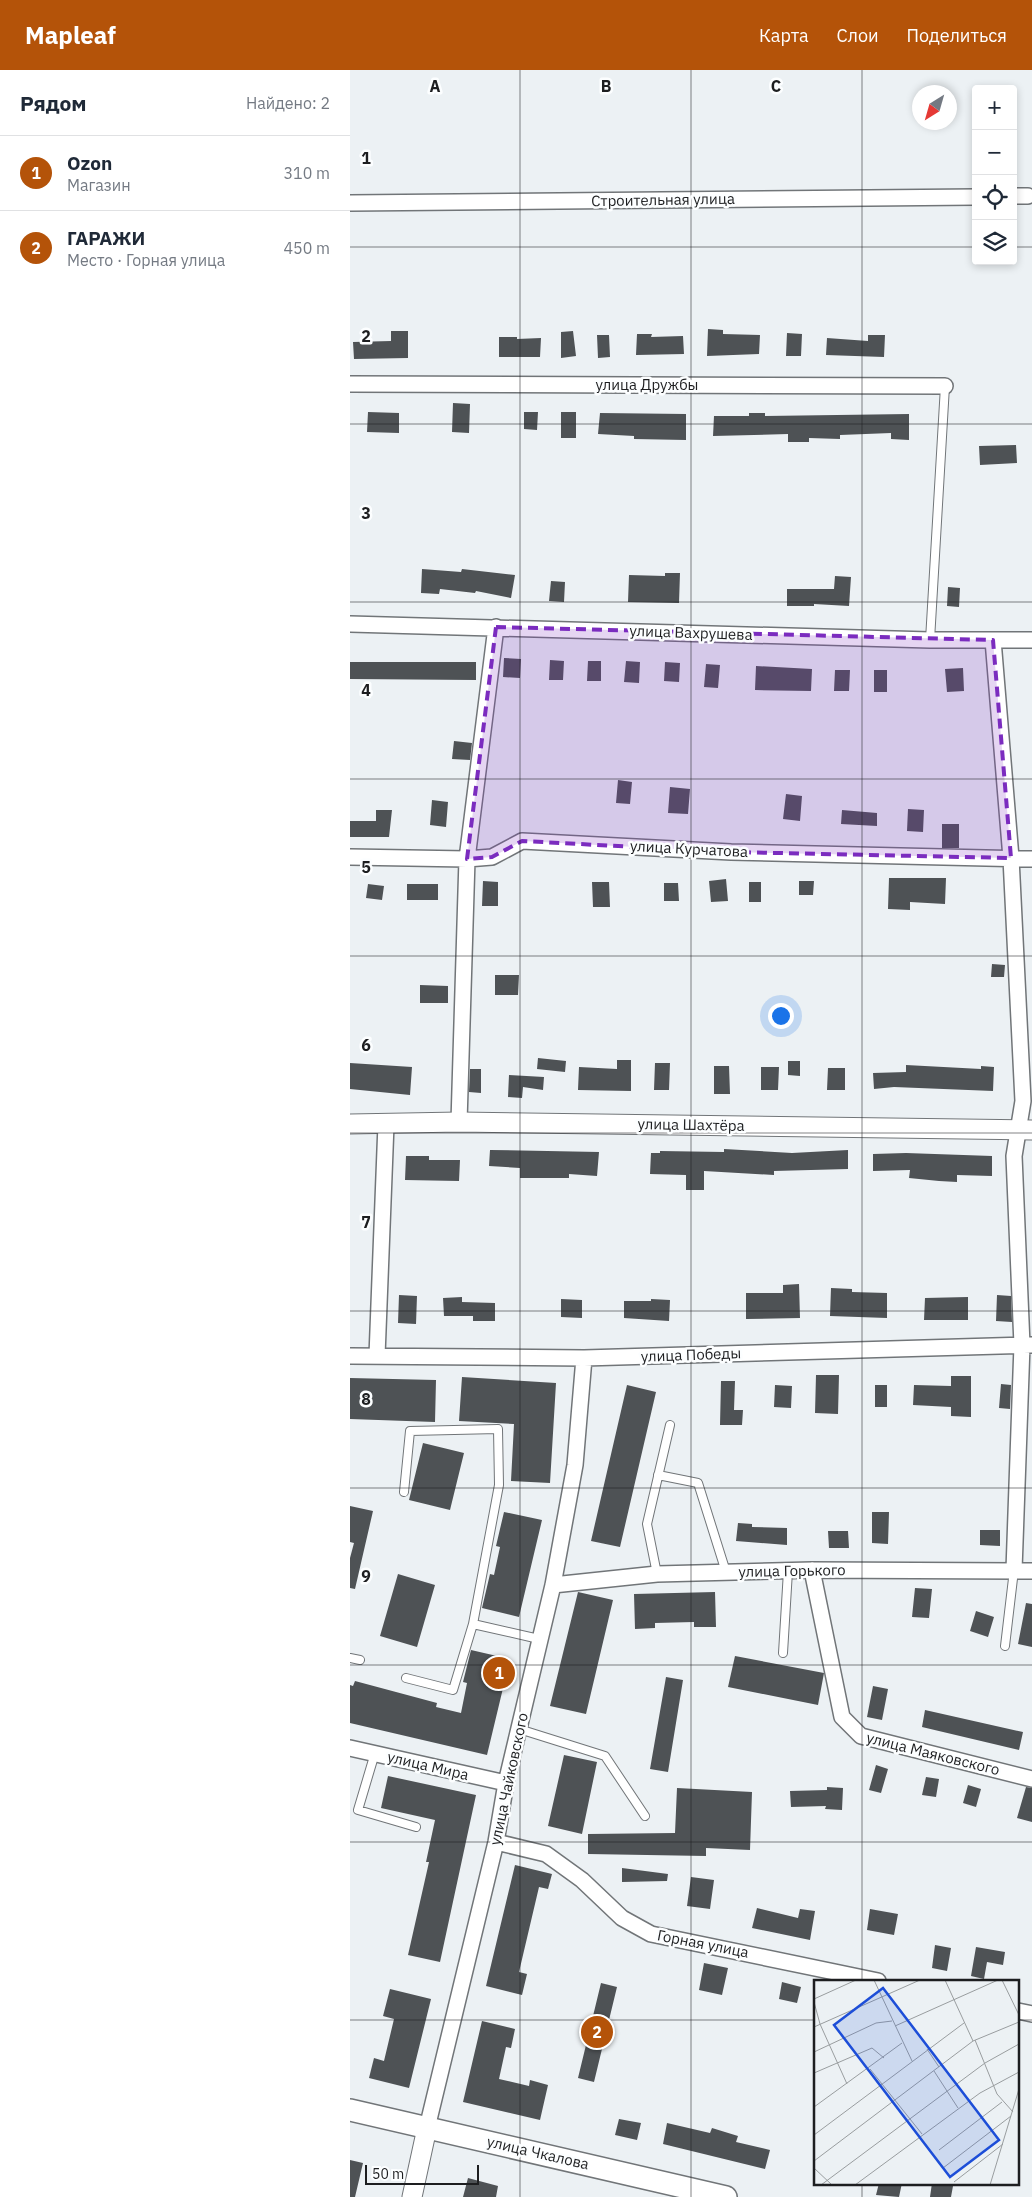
<!DOCTYPE html>
<html lang="ru">
<head>
<meta charset="utf-8">
<style>
	:root { --surface:#fff; --page:#f6f6f7; --text:#1f2937; --muted:#747a83; --line:#e0e1e3; --accent:#b45309 }
	body { margin:0; font-family:"IBM Plex Sans",sans-serif; background:var(--page); color:var(--text) }
	.controls { position:absolute; right:15px; top:15px; display:grid; overflow:hidden; border-radius:5px; box-shadow:0 2px 8px #0003 }
	.controls button { width:45px; height:45px; display:grid; place-items:center; padding:0; border:0; border-bottom:1px solid var(--line); background:var(--surface); color:var(--text); font:25px sans-serif }
	.compass { position:absolute; left:562px; top:15px; width:45px; height:45px; border-radius:50%; background:var(--surface); box-shadow:0 2px 8px #0003; rotate:217deg }
	.scale { position:absolute; left:15px; bottom:12px; width:114px; box-sizing:border-box; padding-left:5px; border:2px solid #1d1e20; border-top:0; font-size:14px; line-height:18px; white-space:nowrap; color:#1d1e20; -webkit-text-stroke:4px #fcfeff; paint-order:stroke }
	.you { position:absolute; left:430px; top:945px; width:18px; height:18px; margin:-12px; border:4px solid #fff; border-radius:50%; background:#1a73e8; box-shadow:0 0 0 8px #1a73e833 }
	.badge { display:grid; place-items:center; width:32px; height:32px; border-radius:50%; background:var(--accent); color:#fff; font-size:16px; font-weight:700 }
	.pin { position:absolute; translate:-50% -50%; border:2px solid #fff; box-shadow:0 1px 5px #0006 }
	.list { margin:0; padding:0; list-style:none }
	h2 { display:flex; justify-content:space-between; align-items:center; height:65px; margin:0; padding:0 20px; font-size:21px }
	h2 small { font-size:16px; font-weight:400; color:var(--muted) }
	.list li { display:grid; grid-template-columns:32px 1fr auto; gap:15px; align-items:center; box-sizing:border-box; height:75px; padding:0 20px; border-top:1px solid var(--line) }
	.list b { display:block; font-size:19px; white-space:nowrap }
	.list p { margin:0; font-size:16px; white-space:nowrap; color:var(--muted) }
	.list em { font-size:16px; font-style:normal; color:var(--muted) }
	.icon { flex:none; width:28px; height:28px; fill:none; stroke:currentColor; stroke-width:2; stroke-linecap:round; stroke-linejoin:round }
	.map { position:relative; flex:none; width:682px; height:2127px; overflow:hidden }
	header { display:flex; align-items:center; gap:30px; box-sizing:border-box; height:70px; padding:0 25px; background:var(--accent); color:#fff }
	header strong { font-size:24px }
	nav { display:flex; gap:28px; margin-inline-start:auto; font-size:18px }
	main { display:flex }
	aside { flex:1; background:var(--surface) }
	.map>svg:first-child { display:block }
</style>
</head>
<body>
<header>
<strong>Mapleaf</strong>
<nav><a>Карта</a><a>Слои</a><a>Поделиться</a></nav>
</header>
<main>
<aside>
<h2>Рядом<small>Найдено: 2</small></h2>
<ul class="list">
<li><span class="badge">1</span><div><b>Ozon</b><p>Магазин</p></div><em>310 m</em></li>
<li><span class="badge">2</span><div><b>ГАРАЖИ</b><p>Место · Горная улица</p></div><em>450 m</em></li>
</ul>
</aside>
<div class="map">
<svg width="682" height="2127" viewBox="0 0 682 2127">
	<rect width="100%" height="100%" fill="#ecf1f4"/>
	<path fill="#4e5255" d="M 358,259 L 373,260 L 373,264 L 410,265 L 409,284 L 357,286 Z
		M 41,261 L 58,261 L 58,288 L 4,289 L 3,272 L 41,271 Z
		M 223,261 L 226,286 L 211,288 L 211,262 Z
		M 437,263 L 452,264 L 451,286 L 436,286 Z
		M 287,264 L 302,264 L 301,267 L 333,266 L 334,284 L 286,285 Z
		M 247,265 L 259,265 L 260,287 L 248,288 Z
		M 518,265 L 535,265 L 534,287 L 476,285 L 477,268 L 518,271 Z
		M 149,267 L 167,267 L 167,269 L 191,268 L 190,287 L 149,287 Z
		M 103,333 L 120,334 L 119,363 L 102,362 Z
		M 18,342 L 49,343 L 49,363 L 17,362 Z
		M 174,342 L 188,342 L 187,360 L 174,359 Z
		M 211,342 L 226,342 L 226,368 L 211,368 Z
		M 250,343 L 336,344 L 336,370 L 284,369 L 284,366 L 248,364 Z
		M 399,343 L 415,343 L 415,346 L 559,344 L 559,370 L 541,369 L 541,363 L 490,365 L 490,369 L 459,368 L 459,372 L 438,372 L 438,364 L 363,366 L 364,346 L 399,346 Z
		M 666,375 L 667,393 L 630,395 L 629,376 Z
		M 72,499 L 111,502 L 112,499 L 165,505 L 161,528 L 126,521 L 125,523 L 90,519 L 89,524 L 71,523 Z
		M 315,503 L 330,503 L 329,533 L 278,532 L 279,505 L 315,506 Z
		M 485,506 L 501,507 L 499,536 L 464,534 L 464,536 L 437,536 L 437,519 L 484,519 Z
		M 201,511 L 215,512 L 214,532 L 199,531 Z
		M 598,517 L 610,518 L 609,537 L 597,536 Z
		M 154,588 L 171,589 L 170,608 L 153,607 Z
		M 200,590 L 214,591 L 213,610 L 199,610 Z
		M 238,591 L 251,591 L 251,611 L 237,611 Z
		M 276,591 L 290,592 L 289,613 L 274,612 Z
		M 0,592 L 126,592 L 126,610 L 0,609 Z
		M 315,592 L 330,593 L 329,612 L 314,611 Z
		M 356,594 L 370,595 L 368,618 L 354,617 Z
		M 406,596 L 462,599 L 461,621 L 405,620 Z
		M 613,598 L 614,621 L 597,622 L 595,599 Z
		M 485,600 L 500,600 L 499,621 L 484,621 Z
		M 524,600 L 537,600 L 537,622 L 524,622 Z
		M 104,671 L 122,673 L 120,690 L 102,689 Z
		M 268,710 L 282,712 L 280,734 L 266,733 Z
		M 320,717 L 340,719 L 338,744 L 318,743 Z
		M 436,724 L 452,726 L 450,751 L 433,749 Z
		M 82,730 L 98,732 L 96,757 L 80,755 Z
		M 558,739 L 574,740 L 573,762 L 557,761 Z
		M 26,740 L 42,740 L 39,767 L 0,767 L 0,751 L 26,751 Z
		M 492,740 L 527,743 L 527,756 L 491,754 Z
		M 592,754 L 609,754 L 609,778 L 592,778 Z
		M 539,808 L 596,808 L 595,834 L 560,832 L 560,840 L 538,839 Z
		M 376,809 L 378,831 L 361,832 L 359,811 Z
		M 133,811 L 148,812 L 148,836 L 132,836 Z
		M 449,811 L 464,811 L 463,825 L 449,825 Z
		M 242,812 L 259,812 L 260,837 L 243,837 Z
		M 399,812 L 411,812 L 411,832 L 399,832 Z
		M 314,813 L 328,813 L 329,831 L 314,831 Z
		M 18,814 L 34,816 L 32,830 L 16,828 Z
		M 57,814 L 88,814 L 88,830 L 57,830 Z
		M 642,894 L 655,895 L 654,907 L 641,907 Z
		M 145,905 L 169,905 L 168,925 L 145,925 Z
		M 70,915 L 98,916 L 98,933 L 70,933 Z
		M 188,988 L 216,991 L 215,1002 L 187,999 Z
		M 267,990 L 281,990 L 281,1021 L 228,1020 L 229,997 L 267,999 Z
		M 438,991 L 450,991 L 450,1006 L 438,1005 Z
		M 0,993 L 62,997 L 60,1025 L 0,1019 Z
		M 305,993 L 320,993 L 319,1020 L 304,1020 Z
		M 556,995 L 631,999 L 631,996 L 644,997 L 643,1021 L 544,1017 L 524,1019 L 523,1003 L 556,1002 Z
		M 364,996 L 379,996 L 380,1024 L 364,1024 Z
		M 411,997 L 429,997 L 428,1020 L 411,1020 Z
		M 478,998 L 495,998 L 495,1020 L 477,1020 Z
		M 120,999 L 131,999 L 131,1023 L 119,1022 Z
		M 159,1005 L 194,1007 L 193,1020 L 173,1017 L 172,1028 L 158,1027 Z
		M 374,1079 L 442,1083 L 498,1080 L 498,1099 L 424,1101 L 424,1105 L 354,1101 L 354,1120 L 336,1120 L 336,1105 L 300,1104 L 301,1083 L 310,1083 L 310,1081 L 374,1082 Z
		M 140,1080 L 249,1082 L 247,1106 L 219,1104 L 219,1108 L 170,1108 L 170,1098 L 139,1096 Z
		M 556,1083 L 642,1086 L 642,1106 L 607,1105 L 607,1112 L 589,1111 L 559,1108 L 560,1100 L 523,1101 L 523,1084 Z
		M 56,1086 L 79,1086 L 79,1090 L 110,1090 L 109,1111 L 55,1110 Z
		M 449,1214 L 450,1248 L 396,1249 L 396,1223 L 433,1223 L 433,1215 Z
		M 481,1218 L 502,1219 L 502,1222 L 537,1223 L 537,1248 L 480,1246 Z
		M 49,1225 L 67,1226 L 66,1254 L 48,1253 Z
		M 647,1225 L 661,1226 L 662,1252 L 646,1251 Z
		M 112,1227 L 112,1232 L 145,1233 L 145,1251 L 123,1251 L 123,1246 L 94,1246 L 93,1228 Z
		M 618,1227 L 618,1250 L 574,1250 L 575,1228 Z
		M 211,1229 L 232,1230 L 232,1248 L 211,1247 Z
		M 301,1229 L 320,1230 L 319,1251 L 274,1248 L 274,1231 L 301,1231 Z
		M 466,1305 L 489,1305 L 488,1344 L 465,1343 Z
		M 601,1306 L 621,1306 L 621,1347 L 601,1346 L 601,1337 L 563,1335 L 564,1315 L 601,1316 Z
		M 112,1307 L 206,1313 L 200,1413 L 161,1411 L 164,1354 L 109,1351 Z
		M 0,1308 L 86,1310 L 85,1352 L 0,1349 Z
		M 371,1311 L 385,1311 L 384,1340 L 393,1340 L 392,1355 L 370,1355 Z
		M 651,1314 L 661,1315 L 660,1339 L 649,1338 Z
		M 277,1315 L 306,1322 L 270,1477 L 241,1471 Z
		M 425,1315 L 442,1316 L 441,1338 L 424,1337 Z
		M 525,1315 L 537,1315 L 537,1337 L 525,1337 Z
		M 73,1373 L 114,1383 L 100,1440 L 59,1430 Z
		M 0,1436 L 23,1441 L 5,1519 L 0,1518 L 0,1488 L 4,1473 L 0,1472 Z
		M 154,1442 L 192,1450 L 169,1547 L 132,1538 L 140,1504 L 144,1505 L 150,1477 L 146,1476 Z
		M 522,1442 L 539,1442 L 538,1474 L 522,1473 Z
		M 388,1453 L 402,1454 L 402,1457 L 437,1458 L 437,1475 L 386,1471 Z
		M 630,1460 L 650,1460 L 650,1476 L 630,1475 Z
		M 478,1461 L 498,1461 L 499,1478 L 479,1478 Z
		M 48,1504 L 85,1515 L 67,1577 L 30,1566 Z
		M 565,1518 L 582,1519 L 579,1548 L 562,1547 Z
		M 228,1522 L 263,1530 L 236,1644 L 200,1636 Z
		M 365,1522 L 366,1557 L 344,1557 L 344,1552 L 305,1553 L 305,1558 L 285,1559 L 284,1524 Z
		M 676,1533 L 682,1534 L 682,1577 L 668,1574 Z
		M 626,1541 L 644,1547 L 638,1567 L 620,1561 Z
		M 121,1580 L 160,1589 L 137,1685 L 0,1653 L 0,1615 L 3,1616 L 5,1611 L 87,1633 L 86,1637 L 111,1643 L 117,1613 L 113,1612 Z
		M 385,1586 L 474,1603 L 468,1635 L 378,1617 Z
		M 316,1607 L 333,1610 L 318,1702 L 300,1699 Z
		M 523,1616 L 538,1619 L 532,1650 L 517,1647 Z
		M 575,1640 L 673,1662 L 669,1680 L 572,1657 Z
		M 214,1685 L 247,1692 L 232,1764 L 198,1756 Z
		M 526,1695 L 538,1699 L 531,1723 L 519,1720 Z
		M 38,1706 L 126,1725 L 90,1892 L 58,1885 L 79,1792 L 76,1792 L 85,1750 L 31,1738 Z
		M 576,1707 L 589,1709 L 586,1727 L 572,1725 Z
		M 618,1715 L 631,1719 L 626,1737 L 613,1733 Z
		M 477,1717 L 493,1718 L 492,1740 L 475,1739 L 476,1736 L 441,1737 L 440,1721 L 477,1720 Z
		M 676,1717 L 682,1718 L 682,1752 L 667,1748 Z
		M 327,1718 L 402,1722 L 400,1780 L 356,1778 L 356,1786 L 238,1784 L 238,1764 L 325,1763 Z
		M 165,1795 L 202,1804 L 198,1819 L 189,1817 L 169,1902 L 177,1904 L 172,1925 L 136,1916 Z
		M 272,1798 L 318,1804 L 317,1811 L 272,1812 Z
		M 341,1807 L 364,1810 L 360,1839 L 337,1836 Z
		M 407,1838 L 448,1848 L 450,1839 L 465,1841 L 460,1870 L 402,1858 Z
		M 520,1839 L 548,1844 L 544,1865 L 517,1860 Z
		M 585,1875 L 601,1878 L 597,1901 L 582,1898 Z
		M 626,1877 L 655,1882 L 653,1895 L 637,1892 L 634,1909 L 621,1906 Z
		M 354,1893 L 378,1898 L 372,1925 L 349,1920 Z
		M 432,1912 L 451,1917 L 447,1933 L 429,1929 Z
		M 251,1913 L 267,1917 L 244,2012 L 228,2008 Z
		M 40,1919 L 81,1929 L 59,2018 L 19,2008 L 24,1988 L 34,1991 L 44,1949 L 33,1946 Z
		M 132,1951 L 165,1959 L 161,1978 L 156,1977 L 149,2009 L 179,2016 L 180,2010 L 198,2015 L 190,2050 L 113,2032 Z
		M 269,2049 L 291,2053 L 287,2070 L 265,2065 Z
		M 317,2053 L 360,2063 L 362,2058 L 388,2066 L 386,2072 L 420,2080 L 415,2099 L 313,2074 Z
		M 0,2090 L 13,2093 L 5,2127 L 0,2127 Z
		M 118,2108 L 148,2116 L 146,2127 L 113,2127 Z
		M 529,2113 L 552,2113 L 549,2127 L 526,2125 Z
		M 582,2113 L 603,2116 L 601,2127 L 580,2127 Z"/>
	<g fill="none" stroke-linecap="round" stroke-linejoin="round">
		<defs>
			<path id="service" d="M 580,570 L 595,316
				M 308,1405 L 348,1413 L 376,1502
				M 54,1422 L 60,1361 L 148,1359 L 149,1415 L 123,1554 L 103,1620 L 56,1608
				M 307,1504 L 297,1454 L 320,1355
				M 123,1554 L 189,1569
				M 655,1576 L 664,1500
				M 433,1583 L 438,1501
				M 0,1588 L 10,1590
				M 169,1659 L 255,1686 L 295,1746
				M 25,1683 L 8,1740 L 66,1757"/>
			<path id="minor" d="M 663,126 L 678,126
				M 0,133 L 626,127
				M 0,314 L 595,316
				M 0,554 L 580,570 L 682,570
				M 643,570 L 661,788 L 673,1031 L 664,1086 L 672,1275 L 664,1500
				M 0,787 L 117,789 L 142,787 L 172,771 L 381,782 L 682,789
				M 109,1052 L 117,789 L 146,557
				M 0,1286 L 234,1288 L 681,1275
				M 27,1286 L 36,1054
				M 462,1500 L 492,1647 L 511,1666 L 682,1709
				M 203,1515 L 307,1504 L 462,1500 L 682,1501
				M 0,1678 L 156,1713
				M 146,1772 L 196,1784 L 232,1810 L 272,1848 L 301,1864 L 528,1911
				M 668,1941 L 682,1944
				M 77,2058 L 146,1772 L 156,1713 L 203,1515 L 225,1395 L 234,1288"/>
			<path id="tertiary" d="M 0,1054 L 109,1052 L 682,1060
				M 62,2127 L 77,2058"/>
			<path id="secondary" d="M 0,2040 L 376,2127"/>
		</defs>
		<use href="#service" stroke="#717578" stroke-width="10"/>
		<use href="#minor" stroke="#717578" stroke-width="18"/>
		<use href="#tertiary" stroke="#717578" stroke-width="21"/>
		<use href="#secondary" stroke="#717578" stroke-width="24"/>
		<use href="#service" stroke="#fff" stroke-width="8"/>
		<use href="#minor" stroke="#fff" stroke-width="15"/>
		<use href="#tertiary" stroke="#fff" stroke-width="19"/>
		<use href="#secondary" stroke="#fff" stroke-width="21"/>
	</g>
	<path fill="#7b2cbf" fill-opacity="0.2" stroke="#7b2cbf" stroke-width="4" stroke-dasharray="10 6" stroke-linejoin="round" d="M 146,557 L 643,570 L 661,788 L 381,782 L 172,771 L 142,787 L 117,789 Z"/>
	<path fill="none" stroke="#1d1e20" stroke-width="1" stroke-opacity="0.55" d="M 170,0 L 170,2127M 341,0 L 341,2127M 512,0 L 512,1911M 0,177 L 626,177M 663,177 L 682,177M 0,354 L 682,354M 0,532 L 682,532M 0,709 L 682,709M 0,886 L 682,886M 0,1063 L 682,1063M 0,1241 L 682,1241M 0,1418 L 682,1418M 0,1595 L 682,1595M 0,1772 L 682,1772M 0,1950 L 466,1950M 668,1950 L 682,1950M 512,2113 L 512,2127"/>
	<g text-anchor="middle" stroke-width="5" stroke-linejoin="round" paint-order="stroke">
		<g font-size="15" fill="#1d1e20" stroke="#fcfeff">
			<text transform="translate(313 130) rotate(-1)" y="5">Строительная улица</text>
			<text x="297" y="320">улица Дружбы</text>
			<text transform="translate(341 563) rotate(2)" y="5">улица Вахрушева</text>
			<text transform="translate(339 779) rotate(3)" y="5">улица Курчатова</text>
			<text transform="translate(341 1055) rotate(1)" y="5">улица Шахтёра</text>
			<text transform="translate(341 1285) rotate(-2)" y="5">улица Победы</text>
			<text transform="translate(442 1501) rotate(-1)" y="5">улица Горького</text>
			<text transform="translate(583 1684) rotate(14)" y="5">улица Маяковского</text>
			<text transform="translate(78 1696) rotate(13)" y="5">улица Мира</text>
			<text transform="translate(159 1709) rotate(-78)" y="5">улица Чайковского</text>
			<text transform="translate(353 1874) rotate(11)" y="5">Горная улица</text>
			<text transform="translate(188 2083) rotate(13)" y="5">улица Чкалова</text>
		</g>
	</g>
	<g transform="translate(464 1910)">
		<rect width="205" height="205" fill="#ecf1f4"/>
		<path fill="none" stroke="#999d9f" stroke-width="1" d="M 60,0 L 98,81M 131,0 L 159,61M 188,0 L 205,35M 0,19 L 42,0M 0,22 L 6,44 L 33,104M 81,46 L 184,0M 0,47 L 106,0M 161,60 L 183,114 L 199,132M 113,69 L 125,87M 0,72 L 62,43 L 78,41M 56,89 L 108,154M 120,91 L 144,128M 0,93 L 58,68 L 70,78M 0,127 L 88,63M 0,155 L 150,43M 125,170 L 188,122M 0,181 L 159,61 L 205,42M 0,188 L 18,205M 129,188 L 197,136M 140,202 L 189,164M 7,205 L 171,83 L 205,64M 41,205 L 166,113 L 205,92M 176,205 L 205,109"/>
		<path fill="#1d4ed8" fill-opacity="0.15" stroke="#1d4ed8" stroke-width="2.5" d="M 69,8 L 185,160 L 136,197 L 20,45 Z"/>
		<rect width="205" height="205" fill="none" stroke="#1d1e20" stroke-width="2.5"/>
	</g>
	<g font-size="16" text-anchor="middle" font-weight="bold" fill="#1d1e20" stroke="#fcfeff" stroke-width="5" stroke-linejoin="round" paint-order="stroke">
		<text x="85" y="22">A</text>
		<text x="256" y="22">B</text>
		<text x="426" y="22">C</text>
		<text x="16" y="94">1</text>
		<text x="16" y="272">2</text>
		<text x="16" y="449">3</text>
		<text x="16" y="626">4</text>
		<text x="16" y="803">5</text>
		<text x="16" y="981">6</text>
		<text x="16" y="1158">7</text>
		<text x="16" y="1335">8</text>
		<text x="16" y="1512">9</text>
	</g>
</svg>
<div class="controls">
<button>+</button>
<button>−</button>
<button><svg class="icon" aria-label="locate" viewBox="0 0 24 24"><circle cx="12" cy="12" r="6"/><path d="M12 2v4M12 18v4M2 12h4M18 12h4"/></svg></button>
<button><svg class="icon" aria-label="layers" viewBox="0 0 24 24"><path d="M12 4l9 5-9 5-9-5zM3 14l9 5 9-5"/></svg></button>
</div>
<svg class="compass" viewBox="-18 -18 36 36"><path d="M0-13l5 13h-10z" fill="#e53935"/><path d="M0 13l5-13h-10z" fill="#747a83"/></svg>
<div class="scale">50 m</div>
<div class="you"></div>
<div class="pin badge" style="left:149px;top:1603px">1</div>
<div class="pin badge" style="left:247px;top:1962px">2</div>
</div>
</main>
</body>
</html>
